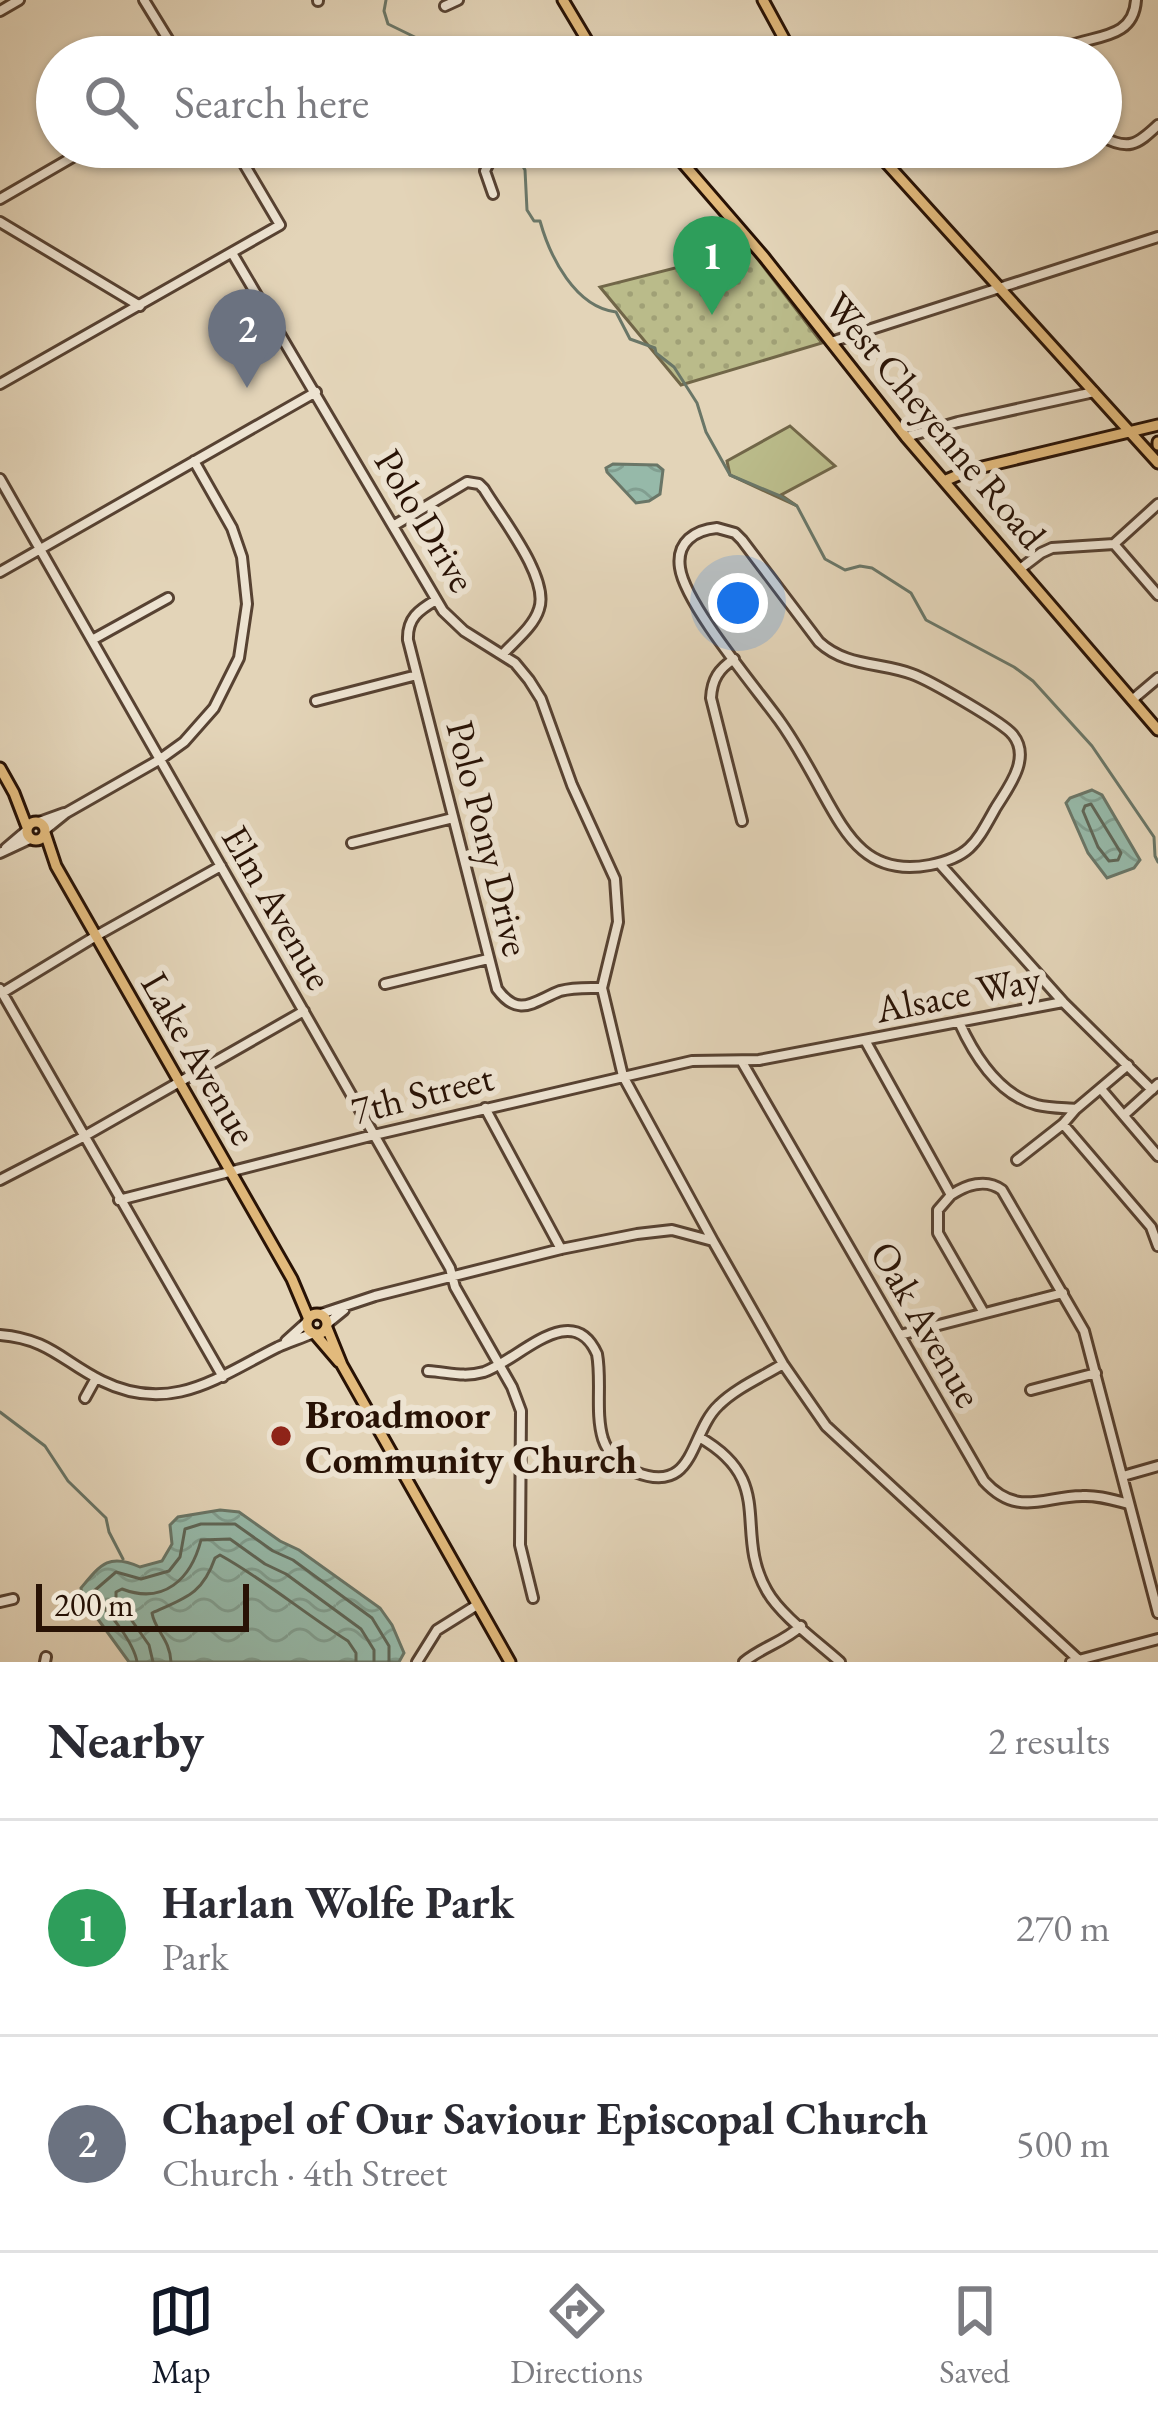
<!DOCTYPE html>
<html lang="en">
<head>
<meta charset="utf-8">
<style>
	:root { --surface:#fff; --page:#f2f2f3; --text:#2b2b33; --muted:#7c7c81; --line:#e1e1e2; --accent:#111827 }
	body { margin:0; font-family:"EB Garamond",serif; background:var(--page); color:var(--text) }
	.scale { position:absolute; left:36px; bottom:30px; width:213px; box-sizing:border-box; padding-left:12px; border:6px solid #281205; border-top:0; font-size:33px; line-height:42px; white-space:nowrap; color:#281205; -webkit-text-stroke:9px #ede3d1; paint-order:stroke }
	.you { position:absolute; left:738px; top:603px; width:42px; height:42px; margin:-30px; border:9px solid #fff; border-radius:50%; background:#1a73e8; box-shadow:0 0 0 18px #1a73e833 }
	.badge { display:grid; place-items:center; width:78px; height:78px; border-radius:50%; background:var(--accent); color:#fff; font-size:39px; font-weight:700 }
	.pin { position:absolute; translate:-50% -99px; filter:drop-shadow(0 3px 6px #0008) }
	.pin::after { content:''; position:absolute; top:63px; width:42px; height:36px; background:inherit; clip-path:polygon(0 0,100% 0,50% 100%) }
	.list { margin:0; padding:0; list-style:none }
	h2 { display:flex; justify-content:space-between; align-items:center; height:156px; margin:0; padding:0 48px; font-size:51px }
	h2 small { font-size:39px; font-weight:400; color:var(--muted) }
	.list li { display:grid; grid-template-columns:78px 1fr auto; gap:36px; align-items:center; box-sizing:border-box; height:216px; padding:0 48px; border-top:3px solid var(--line) }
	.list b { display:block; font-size:45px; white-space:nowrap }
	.list p { margin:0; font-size:39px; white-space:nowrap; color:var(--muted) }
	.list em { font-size:39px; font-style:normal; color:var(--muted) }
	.icon { flex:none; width:66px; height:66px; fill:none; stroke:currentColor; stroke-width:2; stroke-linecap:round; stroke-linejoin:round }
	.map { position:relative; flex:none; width:1158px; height:1662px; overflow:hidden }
	.search { position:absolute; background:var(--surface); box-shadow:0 3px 9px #0004; left:36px; right:36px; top:36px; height:132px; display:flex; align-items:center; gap:30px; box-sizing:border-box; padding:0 42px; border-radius:66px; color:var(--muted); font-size:45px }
	.sheet { height:588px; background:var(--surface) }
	nav { display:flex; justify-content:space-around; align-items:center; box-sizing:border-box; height:168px; border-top:3px solid var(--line); background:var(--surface); font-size:33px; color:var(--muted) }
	nav a { display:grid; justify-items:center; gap:6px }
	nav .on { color:var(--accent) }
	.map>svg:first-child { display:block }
</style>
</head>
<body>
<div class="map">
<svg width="1158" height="1662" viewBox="0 0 1158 1662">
	<defs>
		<pattern id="park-dots" width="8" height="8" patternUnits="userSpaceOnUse" patternTransform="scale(3)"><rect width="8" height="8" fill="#babb8a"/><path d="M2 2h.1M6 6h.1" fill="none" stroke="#a0a076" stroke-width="1.8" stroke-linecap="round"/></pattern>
		<pattern id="water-waves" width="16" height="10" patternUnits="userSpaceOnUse" patternTransform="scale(3)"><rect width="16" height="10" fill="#96b9a9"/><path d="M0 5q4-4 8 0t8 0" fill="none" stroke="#819e90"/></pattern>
	</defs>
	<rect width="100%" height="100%" fill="#e3d4b8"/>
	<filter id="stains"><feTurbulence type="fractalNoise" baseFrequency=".00167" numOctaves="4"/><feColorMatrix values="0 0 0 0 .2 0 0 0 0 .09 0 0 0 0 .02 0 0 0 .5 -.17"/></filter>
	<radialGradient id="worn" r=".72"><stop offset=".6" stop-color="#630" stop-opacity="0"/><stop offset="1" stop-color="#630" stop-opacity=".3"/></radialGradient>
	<path fill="#babb8a" stroke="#716648" stroke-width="3" d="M 790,426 L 835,466 L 781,495 L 797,506 L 730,475 L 727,461 Z"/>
	<path fill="url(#park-dots)" stroke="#716648" stroke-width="3" d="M 750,249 L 822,343 L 681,385 L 600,287 Z"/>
	<path fill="url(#water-waves)" stroke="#6a7667" stroke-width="3" d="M 613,464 L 657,465 L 663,470 L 660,494 L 649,501 L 636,503 L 607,472 L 606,468 Z
		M 1092,790 L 1102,795 L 1140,860 L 1134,868 L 1107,878 L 1088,853 L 1066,803 L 1070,798 Z
		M 220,1510 L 239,1512 L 280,1541 L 299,1550 L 380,1608 L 392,1625 L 404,1653 L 399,1662 L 129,1662 L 92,1611 L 83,1606 L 81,1588 C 101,1564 109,1553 140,1567 L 162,1561 L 172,1544 L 170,1525 L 178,1517 Z"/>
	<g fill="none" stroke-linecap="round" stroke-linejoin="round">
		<path stroke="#5f6657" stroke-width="3" d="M 1091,804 L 1121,853 L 1118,860 L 1109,861 L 1098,847 L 1083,811 L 1085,806 Z
			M 137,1662 C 134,1643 109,1611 94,1598 L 94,1591 L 116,1572 L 141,1579 L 169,1571 L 180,1557 L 185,1529 L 201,1524 L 235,1524 L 273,1551 L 293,1560 L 372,1618 L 389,1646 L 389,1662
			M 153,1662 L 149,1645 L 116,1598 L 116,1592 L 122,1589 C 164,1605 191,1579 201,1540 L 230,1539 L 265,1564 L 286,1574 L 361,1629 L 374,1650 L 374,1662
			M 171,1662 C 170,1639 155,1631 152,1613 C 185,1598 202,1595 215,1558 L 220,1555 C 265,1580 305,1614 348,1641 L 356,1653 L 356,1662"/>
		<path stroke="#6a7667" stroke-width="3" d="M 386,0 L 384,11 L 388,24 L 429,44 L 434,57
			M 513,149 L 525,170 L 527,210 L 534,221 L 540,221 C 550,257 575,307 616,312 L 630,339 L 655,348 L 656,353 L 674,367 L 697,403 L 706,432 L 730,475 L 780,496 L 797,506 L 825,559 L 845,570 L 860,566 L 872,568 L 911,593 L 926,620 L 1014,667 L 1033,681 L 1092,746 L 1154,837 L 1155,856 L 1158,862
			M 0,1412 L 45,1446 L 68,1481 L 106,1518 L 109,1532 L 123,1559"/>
		<defs>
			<path id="minor" d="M 144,0 L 179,57
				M 318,1 L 318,0
				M 445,6 L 458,0
				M 0,11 L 19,0
				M 1051,57 C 1077,31 1133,48 1136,0
				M 1101,136 C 1128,151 1137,145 1158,125
				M 493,194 L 485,171 C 492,154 501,151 517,147
				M 0,199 L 90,147
				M 0,222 L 140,306
				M 232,253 L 443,611 L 464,631 L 515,663 L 529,680 L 541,699 L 572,785 L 615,879 L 618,922 L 602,988 L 623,1076 L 713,1241
				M 831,342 L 1158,237
				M 0,384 L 280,225 L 234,147
				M 906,437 L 958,422 L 1094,392
				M 0,479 L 450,1268 L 455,1287 L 512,1387 L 521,1411 L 520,1545 L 533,1598
				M 393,526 L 467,482 L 479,484 L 484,489 C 500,516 550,578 539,609 C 534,626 515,641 503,654
				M 717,528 L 735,533 L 742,540 L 819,642 C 846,667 880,662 912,674 C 929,680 1004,723 1013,735 C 1032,759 1007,789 995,809 C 976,843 970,857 930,865 C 868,877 847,837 821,790 C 808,766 795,742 779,720 C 755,687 685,604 680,568 C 676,542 695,530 717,528 Z
				M 1114,544 L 1158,595
				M 1020,569 L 1041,553 L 1052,548 L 1114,544 L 1158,504
				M 0,572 L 316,392
				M 436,600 C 419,610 407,618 408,640 L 497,989 C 519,1019 534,1001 560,991 C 574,987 588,988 602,988
				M 92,640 L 168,598
				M 734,659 C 719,669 712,679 711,698 L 742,821
				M 1132,700 L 1158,678
				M 316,701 L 417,675
				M 39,822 L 64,813
				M 45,830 L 66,813 L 159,760 L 184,742 L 214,708 L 239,658 L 247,604 L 242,557 L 232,528 L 194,461
				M 352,843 L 453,818
				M 6,848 L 26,831
				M 0,853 L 30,839
				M 940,864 L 1063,1002
				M 385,984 L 488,959
				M 0,989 L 223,1377
				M 2,993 L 96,936 L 221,866
				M 959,1022 C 974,1055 998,1095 1037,1105 C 1049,1108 1064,1108 1076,1109 L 1128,1065
				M 866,1042 L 951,1195 L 938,1210 L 938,1233 L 984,1313
				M 742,1062 L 984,1481 C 1017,1517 1041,1497 1082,1496 C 1098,1495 1113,1500 1129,1504
				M 1101,1089 L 1158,1156
				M 485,1108 L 561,1249
				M 1124,1115 L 1158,1084
				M 1063,1124 L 1151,1227 L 1158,1246
				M 1017,1160 L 1063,1124 L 1075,1110
				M 0,1180 L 83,1137 L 304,1011
				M 951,1195 C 966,1185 986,1178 1002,1190 L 1084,1331 L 1158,1613
				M 119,1200 L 374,1135 L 692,1061 L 759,1060 L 1063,1002 L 1152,1090
				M 321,1314 L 375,1296 L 561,1249 L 637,1234 L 672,1230 L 713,1241 L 783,1364 L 826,1426 L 1081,1662
				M 328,1323 L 344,1310
				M 0,1335 C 49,1339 62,1361 102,1381 C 171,1415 218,1377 278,1347 C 289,1342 302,1338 313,1333
				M 900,1335 L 1063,1293
				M 286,1341 L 307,1322
				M 428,1371 C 448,1372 463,1378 484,1372 C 519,1360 572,1298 597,1354 C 602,1381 595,1413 603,1439 C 608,1454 620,1466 635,1472 C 696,1496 689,1433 719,1405 C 736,1388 762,1377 783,1364
				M 1031,1390 L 1096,1373
				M 85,1398 L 96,1378
				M 699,1437 C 778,1482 732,1530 767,1591 C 781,1616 818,1642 840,1662
				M 1123,1476 L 1158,1466
				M 0,1602 L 13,1599
				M 45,1662 L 46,1657
				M 417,1662 L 437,1630 L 477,1605
				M 744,1662 C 762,1647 784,1642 801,1626
				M 1071,1662 L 1158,1639"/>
			<path id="major" d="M 563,0 L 597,57
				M 763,0 L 794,57
				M 669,147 L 764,257 L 906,437 L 1158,730
				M 872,147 L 1158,463
				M 1158,442 L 1158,445
				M 944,481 L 970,470 L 1158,425
				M 0,768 L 14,793 L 27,827
				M27 831a9 9 0 1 1 18 0a9 9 0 1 1-18 0Z
				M 45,833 L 56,866 L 292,1279 L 308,1317
				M307 1324a10 10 0 1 1 20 0a10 10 0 1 1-20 0Z
				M 327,1328 L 342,1365 L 510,1662
				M 315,1334 L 339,1362"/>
		</defs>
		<use href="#minor" stroke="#574232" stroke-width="14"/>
		<use href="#major" stroke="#281205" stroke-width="15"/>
		<use href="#minor" stroke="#ede3d1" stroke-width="8"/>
		<use href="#major" stroke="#e2ba7c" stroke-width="9"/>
	</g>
	<circle fill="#8f2418" stroke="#ede3d1" stroke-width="4.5" cx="281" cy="1436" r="12"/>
	<g text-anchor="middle" stroke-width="12" stroke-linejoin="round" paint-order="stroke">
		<g font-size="39" fill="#281205" stroke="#ede3d1">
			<text transform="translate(936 420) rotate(50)" y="14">West Cheyenne Road</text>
			<text transform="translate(426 520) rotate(59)" y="14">Polo Drive</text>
			<text transform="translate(489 838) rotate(76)" y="14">Polo Pony Drive</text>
			<text transform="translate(278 907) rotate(60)" y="14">Elm Avenue</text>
			<text transform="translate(958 993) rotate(-11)" y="14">Alsace Way</text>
			<text transform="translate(200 1058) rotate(60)" y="14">Lake Avenue</text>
			<text transform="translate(422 1093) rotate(-14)" y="14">7th Street</text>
			<text transform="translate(927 1324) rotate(60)" y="14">Oak Avenue</text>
		</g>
		<g font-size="39" font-weight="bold" fill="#281205" stroke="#ede3d1" text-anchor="start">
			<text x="305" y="1428">Broadmoor<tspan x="305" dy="45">Community Church</tspan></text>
		</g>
	</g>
	<rect width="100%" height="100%" filter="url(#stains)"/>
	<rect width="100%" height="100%" fill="url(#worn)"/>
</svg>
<div class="scale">200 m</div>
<div class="you"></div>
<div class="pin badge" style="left:712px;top:315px;background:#2e9e5b">1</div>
<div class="pin badge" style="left:247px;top:388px;background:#6b7280">2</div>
<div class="search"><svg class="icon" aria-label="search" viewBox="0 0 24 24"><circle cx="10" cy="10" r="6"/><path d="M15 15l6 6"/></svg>Search here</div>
</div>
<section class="sheet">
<h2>Nearby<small>2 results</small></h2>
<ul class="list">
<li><span class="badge" style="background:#2e9e5b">1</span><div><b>Harlan Wolfe Park</b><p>Park</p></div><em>270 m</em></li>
<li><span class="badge" style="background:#6b7280">2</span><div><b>Chapel of Our Saviour Episcopal Church</b><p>Church · 4th Street</p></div><em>500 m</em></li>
</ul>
</section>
<nav>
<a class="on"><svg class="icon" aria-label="map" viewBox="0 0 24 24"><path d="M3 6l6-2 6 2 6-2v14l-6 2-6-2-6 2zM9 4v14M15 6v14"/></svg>Map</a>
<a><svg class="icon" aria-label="directions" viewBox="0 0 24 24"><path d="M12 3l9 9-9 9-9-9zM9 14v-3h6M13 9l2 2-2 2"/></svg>Directions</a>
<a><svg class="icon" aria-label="saved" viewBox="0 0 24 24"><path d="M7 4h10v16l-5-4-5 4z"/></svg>Saved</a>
</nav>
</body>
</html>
